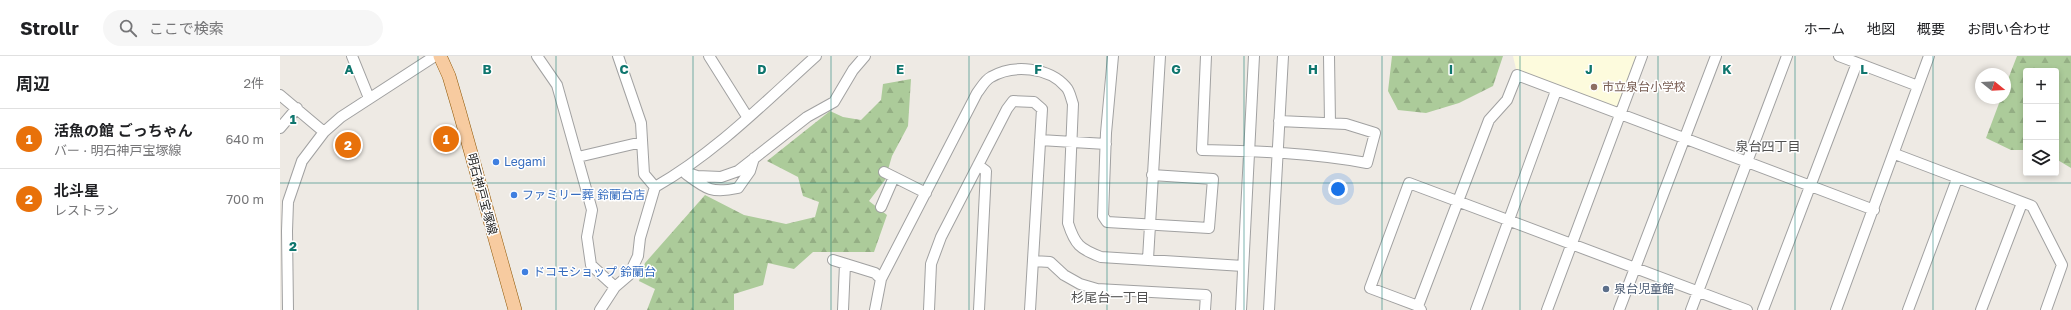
<!DOCTYPE html>
<html lang="ja">
<head>
<meta charset="utf-8">
<style>
	:root { --surface:#fff; --page:#f6f6f6; --text:#202124; --muted:#757577; --line:#e0e0e0; --accent:#c10a17 }
	body { margin:0; font-family:"Golos Text","Noto Sans JP",sans-serif; background:var(--page); color:var(--text) }
	.controls { position:absolute; right:12px; top:12px; display:grid; overflow:hidden; border-radius:4px; box-shadow:0 2px 6px #0003 }
	.controls button { width:36px; height:36px; display:grid; place-items:center; padding:0; border:0; border-bottom:1px solid var(--line); background:var(--surface); color:var(--text); font:20px sans-serif }
	.compass { position:absolute; left:1695px; top:12px; width:36px; height:36px; border-radius:50%; background:var(--surface); box-shadow:0 2px 6px #0003; rotate:108deg }
	.you { position:absolute; left:1058px; top:133px; width:14px; height:14px; margin:-10px; border:3px solid #fff; border-radius:50%; background:#1a73e8; box-shadow:0 0 0 6px #1a73e833 }
	.badge { display:grid; place-items:center; width:26px; height:26px; border-radius:50%; background:var(--accent); color:#fff; font-size:13px; font-weight:700 }
	.pin { position:absolute; translate:-50% -50%; border:2px solid #fff; box-shadow:0 1px 4px #0006 }
	.list { margin:0; padding:0; list-style:none }
	h2 { display:flex; justify-content:space-between; align-items:center; height:52px; margin:0; padding:0 16px; font-size:17px }
	h2 small { font-size:13px; font-weight:400; color:var(--muted) }
	.list li { display:grid; grid-template-columns:26px 1fr auto; gap:12px; align-items:center; box-sizing:border-box; height:60px; padding:0 16px; border-top:1px solid var(--line) }
	.list b { display:block; font-size:15px; white-space:nowrap }
	.list p { margin:0; font-size:13px; white-space:nowrap; color:var(--muted) }
	.list em { font-size:13px; font-style:normal; color:var(--muted) }
	.icon { flex:none; width:22px; height:22px; fill:none; stroke:currentColor; stroke-width:2; stroke-linecap:round; stroke-linejoin:round }
	.map { position:relative; flex:none; width:1791px; height:254px; overflow:hidden }
	header { display:flex; align-items:center; gap:24px; box-sizing:border-box; height:56px; padding:0 20px; background:var(--surface); border-bottom:1px solid var(--line) }
	header strong { font-size:19px }
	nav { display:flex; gap:22px; margin-inline-start:auto; font-size:14px }
	.search { width:280px; height:36px; background:var(--page); display:flex; align-items:center; gap:10px; box-sizing:border-box; padding:0 14px; border-radius:22px; color:var(--muted); font-size:15px }
	main { display:flex }
	aside { flex:1; background:var(--surface) }
	.map>svg:first-child { display:block }
</style>
</head>
<body>
<header>
<strong>Strollr</strong>
<div class="search"><svg class="icon" aria-label="search" viewBox="0 0 24 24"><circle cx="10" cy="10" r="6"/><path d="M15 15l6 6"/></svg>ここで検索</div>
<nav><a>ホーム</a><a>地図</a><a>概要</a><a>お問い合わせ</a></nav>
</header>
<main>
<aside>
<h2>周辺<small>2件</small></h2>
<ul class="list">
<li><span class="badge" style="background:#e8710a">1</span><div><b>活魚の館 ごっちゃん</b><p>バー · 明石神戸宝塚線</p></div><em>640 m</em></li>
<li><span class="badge" style="background:#e8710a">2</span><div><b>北斗星</b><p>レストラン</p></div><em>700 m</em></li>
</ul>
</aside>
<div class="map">
<svg width="1791" height="254" viewBox="0 0 1791 254">
	<defs>
		<pattern id="forest-firs" width="22" height="20" patternUnits="userSpaceOnUse"><rect width="22" height="20" fill="#accb9a"/><path d="M5 1l3.5 6h-7zM16 11l3.5 6h-7z" fill="#94ae84"/></pattern>
	</defs>
	<rect width="100%" height="100%" fill="#eeeae4"/>
	<path fill="#fdfbdd" d="M 1233,0 L 1358,0 L 1340,48 L 1334,51 L 1236,13 Z"/>
	<path fill="url(#forest-firs)" d="M 1112,0 L 1223,0 L 1213,30 L 1179,47 L 1146,57 L 1118,54 L 1108,35 Z
		M 1737,0 L 1791,0 L 1791,112 L 1776,103 L 1776,15 L 1746,15 L 1746,94 L 1731,94 L 1706,82 L 1721,42 L 1725,42 L 1725,31 Z
		M 631,23 L 628,70 L 612,100 L 605,124 L 589,145 L 607,159 L 594,196 L 533,196 L 514,213 L 488,207 L 483,229 L 454,238 L 454,254 L 367,254 L 375,233 L 359,225 L 365,207 L 425,139 L 464,159 L 506,168 L 535,161 L 539,146 L 523,140 L 518,121 L 487,105 L 550,55 L 563,61 L 581,64 L 601,44 L 603,28 Z"/>
	<g fill="none" stroke-linecap="round" stroke-linejoin="round">
		<defs>
			<path id="minor" d="M 72,0 L 89,42
				M 257,0 L 277,29 L 312,154 L 307,181 L 311,209 L 335,231
				M 338,0 L 361,67 L 364,118 L 375,131
				M 429,0 L 468,62
				M 833,0 L 826,77 L 823,160 L 827,166 L 929,172 L 933,123 L 872,119
				M 926,0 L 922,94 C 977,95 1032,97 1087,107 L 1095,77 L 1066,68 L 999,65
				M 1049,0 L 1050,67
				M 1559,0 L 1638,30
				M 0,39 L 44,76
				M 0,72 L 17,52
				M 760,84 L 826,88
				M 1615,98 L 1752,150 L 1782,209 L 1766,254
				M 298,101 L 362,86
				M 698,109 L 706,115 L 699,254
				M 402,115 L 417,120 L 441,121 L 458,115 L 527,61 L 554,46 L 573,14 L 585,0
				M 604,116 L 646,137
				M 406,118 C 426,133 432,138 458,132 L 470,115 L 474,102
				M 601,151 L 614,121
				M 868,203 L 880,0
				M 553,204 L 595,217 L 601,223
				M 753,205 L 770,206 L 784,219 L 800,228 L 817,233 L 926,239 L 925,254
				M 1138,250 L 1209,64 L 1227,44 L 1237,19 L 1594,154
				M 8,254 L 7,175 L 8,146 L 22,105 L 44,76 L 61,61 L 155,0
				M 320,254 L 335,231 L 349,219 L 358,200 L 360,182 L 375,131 C 435,97 485,46 536,0
				M 563,254 L 565,208
				M 595,254 L 601,223 L 697,37 C 701,32 705,24 711,21 C 733,8 769,11 786,31 C 790,35 791,43 793,48 L 788,167 C 795,189 800,193 821,201 L 963,210
				M 649,254 L 651,208 L 661,181 L 727,53 L 733,45 L 754,46 L 762,53 L 750,254
				M 961,254 L 974,0
				M 989,254 L 1003,0
				M 1141,254 L 1138,250 L 1090,232 L 1129,127 L 1467,254
				M 1196,254 L 1276,35
				M 1267,254 L 1362,0
				M 1339,254 L 1436,0
				M 1411,254 L 1507,0
				M 1483,254 L 1577,7
				M 1556,254 L 1649,0
				M 1628,254 L 1677,123
				M 1701,254 L 1742,147"/>
			<path id="major" d="M 160,0 L 169,20 L 179,54 L 235,254"/>
		</defs>
		<use href="#minor" stroke="#a1a1a1" stroke-width="12"/>
		<use href="#major" stroke="#8f5807" stroke-width="14"/>
		<use href="#minor" stroke="#fff" stroke-width="10"/>
		<use href="#major" stroke="#f7cba0" stroke-width="13"/>
	</g>
	<path fill="none" stroke="#0f766e" stroke-width="1" stroke-opacity="0.55" d="M 138,0 L 138,254M 276,0 L 276,254M 413,0 L 413,254M 551,0 L 551,254M 689,0 L 689,254M 827,0 L 827,254M 964,0 L 964,254M 1102,0 L 1102,254M 1240,0 L 1240,254M 1378,0 L 1378,254M 1515,0 L 1515,254M 1653,0 L 1653,254M 0,127 L 1791,127"/>
	<circle fill="#8d6e63" stroke="#fff" stroke-width="1.5" cx="1314" cy="31" r="4"/>
	<g fill="#3f7fe0" stroke="#fff" stroke-width="1.5">
		<circle cx="216" cy="106" r="4"/>
		<circle cx="234" cy="139" r="4"/>
		<circle cx="245" cy="216" r="4"/>
	</g>
	<circle fill="#5c6f8a" stroke="#fff" stroke-width="1.5" cx="1326" cy="233" r="4"/>
	<g text-anchor="middle" stroke-width="3" stroke-linejoin="round" paint-order="stroke">
		<g font-size="12" fill="#785e54" stroke="#fff" text-anchor="start">
			<text x="1322" y="35">市立泉台小学校</text>
		</g>
		<g font-size="12" fill="#366cbe" stroke="#fff" text-anchor="start">
			<text x="224" y="110">Legami</text>
			<text x="242" y="143">ファミリー葬 鈴蘭台店</text>
			<text x="253" y="220">ドコモショップ 鈴蘭台</text>
		</g>
		<g font-size="12" fill="#1d1d1d" stroke="#fff">
			<text transform="translate(202 138) rotate(75)" y="4">明石神戸宝塚線</text>
		</g>
		<g font-size="12" fill="#4e5e75" stroke="#fff" text-anchor="start">
			<text x="1334" y="237">泉台児童館</text>
		</g>
		<g font-size="13" fill="#505050" stroke="#fff">
			<text x="1488" y="95">泉台四丁目</text>
			<text x="830" y="246">杉尾台一丁目</text>
		</g>
	</g>
	<g font-size="13" text-anchor="middle" font-weight="bold" fill="#0f766e" stroke="#fff" stroke-width="3" stroke-linejoin="round" paint-order="stroke">
		<text x="69" y="18">A</text>
		<text x="207" y="18">B</text>
		<text x="344" y="18">C</text>
		<text x="482" y="18">D</text>
		<text x="620" y="18">E</text>
		<text x="758" y="18">F</text>
		<text x="896" y="18">G</text>
		<text x="1033" y="18">H</text>
		<text x="1171" y="18">I</text>
		<text x="1309" y="18">J</text>
		<text x="1447" y="18">K</text>
		<text x="1584" y="18">L</text>
		<text x="13" y="68">1</text>
		<text x="13" y="195">2</text>
	</g>
</svg>
<div class="controls">
<button>+</button>
<button>−</button>
<button><svg class="icon" aria-label="layers" viewBox="0 0 24 24"><path d="M12 4l9 5-9 5-9-5zM3 14l9 5 9-5"/></svg></button>
</div>
<svg class="compass" viewBox="-18 -18 36 36"><path d="M0-13l5 13h-10z" fill="#e53935"/><path d="M0 13l5-13h-10z" fill="#757577"/></svg>
<div class="you"></div>
<div class="pin badge" style="left:166px;top:83px;background:#e8710a">1</div>
<div class="pin badge" style="left:68px;top:89px;background:#e8710a">2</div>
</div>
</main>
</body>
</html>
